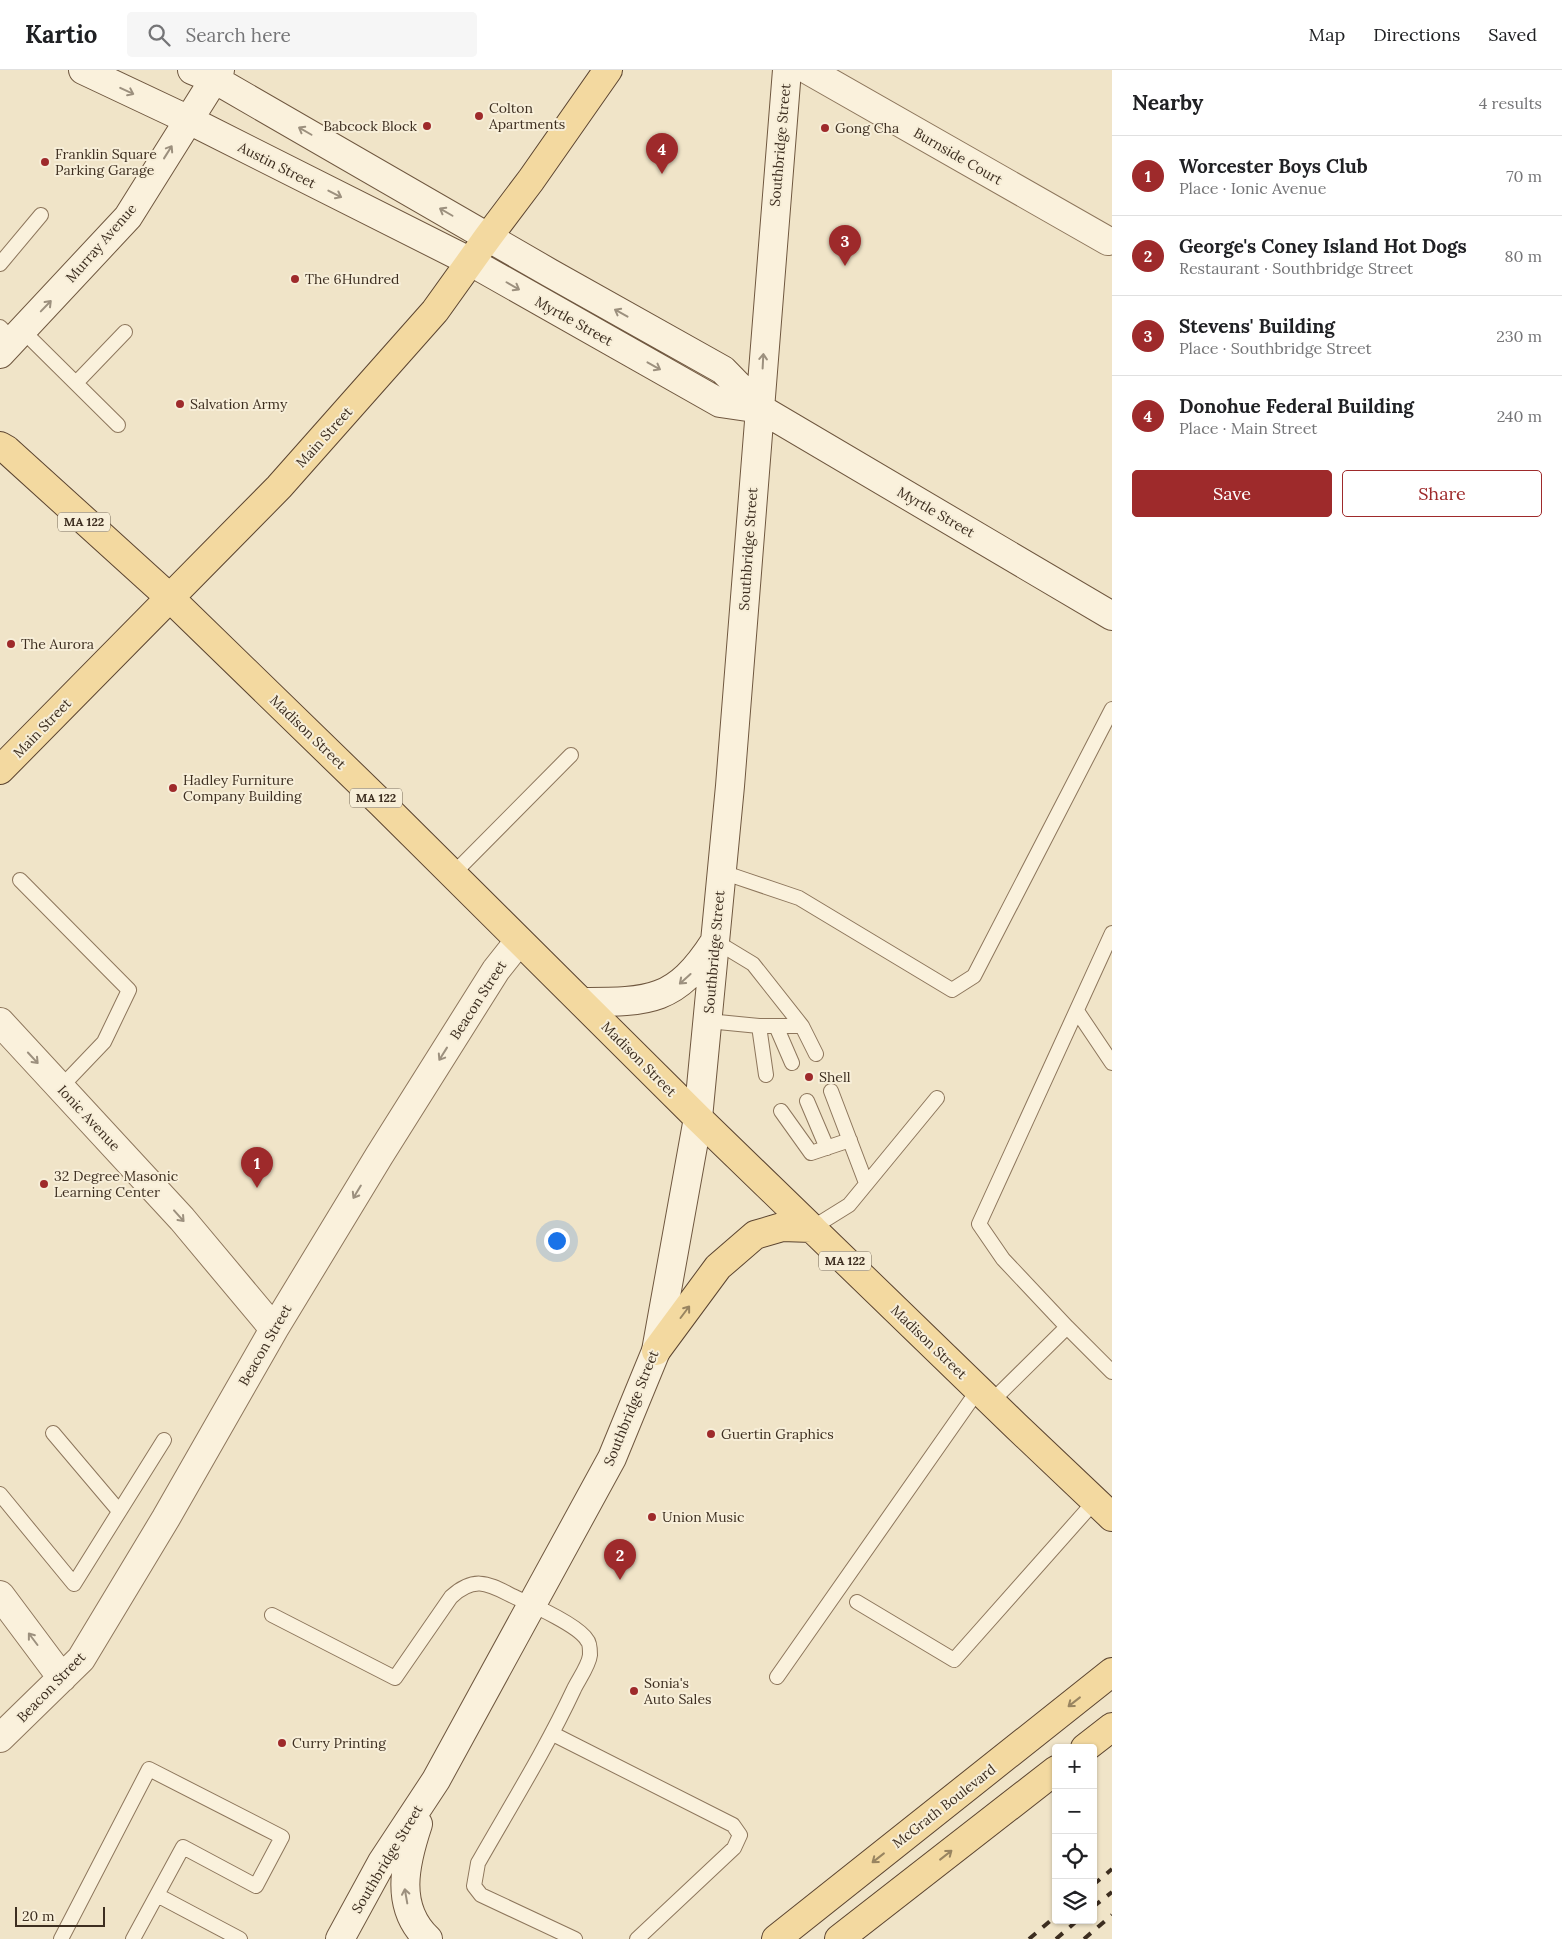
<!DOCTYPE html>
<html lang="en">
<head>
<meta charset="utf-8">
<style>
	:root { --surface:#fff; --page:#f6f6f6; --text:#202124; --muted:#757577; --line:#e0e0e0; --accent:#9e2a2b }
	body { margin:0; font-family:Lora,serif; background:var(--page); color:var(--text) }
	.controls { position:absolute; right:15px; bottom:15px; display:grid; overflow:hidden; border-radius:5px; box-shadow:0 1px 4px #0004 }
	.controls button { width:45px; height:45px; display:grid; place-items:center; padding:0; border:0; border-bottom:1px solid var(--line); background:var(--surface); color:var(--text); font:25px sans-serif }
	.scale { position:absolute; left:15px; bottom:12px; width:90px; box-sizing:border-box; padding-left:5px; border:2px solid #3d2e20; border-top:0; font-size:14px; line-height:18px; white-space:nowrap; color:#3d2e20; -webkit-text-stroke:4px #f7eed8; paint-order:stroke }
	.you { position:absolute; left:556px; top:1170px; width:18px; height:18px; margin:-12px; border:4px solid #fff; border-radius:50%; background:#1a73e8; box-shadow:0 0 0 8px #1a73e833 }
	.badge { display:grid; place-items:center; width:32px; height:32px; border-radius:50%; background:var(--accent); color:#fff; font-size:16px; font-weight:700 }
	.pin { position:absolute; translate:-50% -41px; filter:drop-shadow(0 1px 2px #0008) }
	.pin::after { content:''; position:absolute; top:26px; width:18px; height:15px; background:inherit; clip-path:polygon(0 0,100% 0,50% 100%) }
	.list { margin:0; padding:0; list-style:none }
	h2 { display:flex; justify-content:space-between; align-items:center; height:65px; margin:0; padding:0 20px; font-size:21px }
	h2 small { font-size:16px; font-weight:400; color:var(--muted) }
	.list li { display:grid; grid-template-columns:32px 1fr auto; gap:15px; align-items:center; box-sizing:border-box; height:80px; padding:0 20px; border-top:1px solid var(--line) }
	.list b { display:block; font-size:19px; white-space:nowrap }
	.list p { margin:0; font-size:16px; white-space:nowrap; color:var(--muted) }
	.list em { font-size:16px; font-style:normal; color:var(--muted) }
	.actions { display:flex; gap:10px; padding:15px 20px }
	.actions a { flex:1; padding:11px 0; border:1px solid var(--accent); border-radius:5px; text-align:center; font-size:18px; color:var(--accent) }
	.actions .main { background:var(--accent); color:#fff }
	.icon { flex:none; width:28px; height:28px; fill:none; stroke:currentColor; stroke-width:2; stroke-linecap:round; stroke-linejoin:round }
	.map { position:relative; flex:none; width:1112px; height:1869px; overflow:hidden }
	header { display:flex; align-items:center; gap:30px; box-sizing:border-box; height:70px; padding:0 25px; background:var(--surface); border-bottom:1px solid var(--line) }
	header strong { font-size:24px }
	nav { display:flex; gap:28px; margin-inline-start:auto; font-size:18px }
	.search { width:350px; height:45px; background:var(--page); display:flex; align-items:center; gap:12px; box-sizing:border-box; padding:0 18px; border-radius:5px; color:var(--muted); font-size:19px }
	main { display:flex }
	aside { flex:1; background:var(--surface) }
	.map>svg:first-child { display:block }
</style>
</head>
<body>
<header>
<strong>Kartio</strong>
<div class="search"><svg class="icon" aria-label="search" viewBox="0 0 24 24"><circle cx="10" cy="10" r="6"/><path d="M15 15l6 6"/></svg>Search here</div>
<nav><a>Map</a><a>Directions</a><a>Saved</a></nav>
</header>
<main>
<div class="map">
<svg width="1112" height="1869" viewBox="0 0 1112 1869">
	<rect width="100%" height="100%" fill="#f0e4c8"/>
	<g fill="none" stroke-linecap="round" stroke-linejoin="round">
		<defs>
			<path id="service" d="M 0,194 L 41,145
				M 0,257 L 13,270
				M 22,260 L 118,355
				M 76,313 L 125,262
				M 722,802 L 799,828 L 952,920 L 974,906 L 1112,639
				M 453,804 L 571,685
				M 20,810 L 129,920 L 104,972 L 60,1018
				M 715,871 L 753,894 L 802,956 L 816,984
				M 1077,941 L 1112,993
				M 708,951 L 759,956 L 802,956
				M 759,956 L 766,1005
				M 776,956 L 792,993
				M 831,1021 L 866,1113
				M 807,1031 L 827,1078
				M 781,1041 L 811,1083 L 850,1070
				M 812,1158 L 849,1135 L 937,1028
				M 1067,1257 L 1112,1302
				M 991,1332 L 1067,1257 L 1003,1189 L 979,1154 L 1112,863
				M 53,1363 L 119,1441
				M 0,1424 L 74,1514 L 164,1370
				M 857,1532 L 954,1590 L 1095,1431
				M 272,1545 L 395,1608 L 451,1527 C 477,1503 491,1516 519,1529 C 535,1536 579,1556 587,1570 C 590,1573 590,1581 590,1585 C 589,1595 579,1609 574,1619 C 546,1679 511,1735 478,1793 L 474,1816 L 481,1825 L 575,1869
				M 777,1607 L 978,1320
				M 553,1664 L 733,1755 L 740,1765 L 734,1778 L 637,1869
				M 157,1825 L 240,1869
				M 61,1869 L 149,1699 L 282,1767 L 256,1816 L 183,1777 L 133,1869"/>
			<path id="minor" d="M 808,0 L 1108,171
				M 0,952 L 182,1149 L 274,1259
				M 0,1525 L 62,1608
				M 0,1668 L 81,1589 L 166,1448 L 274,1259 L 379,1086 L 496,900 L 519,871"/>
			<path id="secondary" d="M 83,0 L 189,50 L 471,192 L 720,333 L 761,339
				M 192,0 L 214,9 L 550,203 L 723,300 L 761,339 L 1112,546
				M 0,284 L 128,147 L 220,0
				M 582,932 C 650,932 676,932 715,871
				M 418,1754 C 405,1793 394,1837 428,1869
				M 340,1869 L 382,1792 L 436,1710 L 612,1388 L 656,1281 L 698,1048 L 730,716 L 787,0"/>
			<path id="primary" d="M 0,376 L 7,380 L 169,527 L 382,734 L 698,1048 L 1015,1355 L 1112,1447
				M 0,700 L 279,417 L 435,241 L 488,167 L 531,110 L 608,0
				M 656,1281 L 718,1197 L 755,1165 L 782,1157 L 812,1158
				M 1085,1678 L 1112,1657
				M 776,1869 L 1112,1602
				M 839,1869 L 1056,1700"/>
		</defs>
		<use href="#service" stroke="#8d765c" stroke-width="16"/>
		<use href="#minor" stroke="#8d765c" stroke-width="30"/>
		<use href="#secondary" stroke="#6f573f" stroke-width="30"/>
		<use href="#primary" stroke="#5b4430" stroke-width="30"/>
		<use href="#service" stroke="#faf1dc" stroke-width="14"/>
		<use href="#minor" stroke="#faf1dc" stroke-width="28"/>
		<use href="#secondary" stroke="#faf1dc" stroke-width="28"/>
		<use href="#primary" stroke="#f3d9a0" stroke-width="28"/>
		<path stroke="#3d2e20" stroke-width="4" stroke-dasharray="9 9" stroke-linecap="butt" d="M 1093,1815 L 1112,1799
			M 1093,1837 L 1112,1822
			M 1029,1869 L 1056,1846
			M 1056,1869 L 1078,1850
			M 1084,1869 L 1112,1845"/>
	</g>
	<defs><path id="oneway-shaft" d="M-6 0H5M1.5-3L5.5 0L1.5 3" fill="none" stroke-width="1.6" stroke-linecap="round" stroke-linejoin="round" transform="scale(1.25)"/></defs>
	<g stroke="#9c907e">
		<use href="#oneway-shaft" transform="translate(127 21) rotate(25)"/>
		<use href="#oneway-shaft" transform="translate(305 61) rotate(-150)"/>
		<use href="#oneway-shaft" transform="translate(168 82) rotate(-58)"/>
		<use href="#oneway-shaft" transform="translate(335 124) rotate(27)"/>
		<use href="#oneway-shaft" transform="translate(446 142) rotate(-150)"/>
		<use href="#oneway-shaft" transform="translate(513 216) rotate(30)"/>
		<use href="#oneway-shaft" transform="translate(46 236) rotate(-46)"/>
		<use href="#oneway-shaft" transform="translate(621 243) rotate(-151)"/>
		<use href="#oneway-shaft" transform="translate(763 291) rotate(-87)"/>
		<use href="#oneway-shaft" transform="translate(654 296) rotate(29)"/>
		<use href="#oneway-shaft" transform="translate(685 909) rotate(138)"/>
		<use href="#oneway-shaft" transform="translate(443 984) rotate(122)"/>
		<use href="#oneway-shaft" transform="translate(33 988) rotate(47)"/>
		<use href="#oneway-shaft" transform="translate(357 1122) rotate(121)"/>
		<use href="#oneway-shaft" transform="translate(179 1146) rotate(48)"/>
		<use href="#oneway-shaft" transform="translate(33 1569) rotate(-127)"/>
		<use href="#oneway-shaft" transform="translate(406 1826) rotate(-100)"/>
	</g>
	<g stroke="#988460">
		<use href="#oneway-shaft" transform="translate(685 1242) rotate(-53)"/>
		<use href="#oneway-shaft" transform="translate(1074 1632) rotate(142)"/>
		<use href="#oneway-shaft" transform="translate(946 1785) rotate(-38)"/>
		<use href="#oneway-shaft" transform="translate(878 1788) rotate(142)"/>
	</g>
	<g fill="#9e2a2b" stroke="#f7eed8" stroke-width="2">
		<circle cx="479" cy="46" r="5"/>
		<circle cx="427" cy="56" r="5"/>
		<circle cx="825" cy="58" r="5"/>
		<circle cx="45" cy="92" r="5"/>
		<circle cx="295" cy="209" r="5"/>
		<circle cx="180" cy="334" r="5"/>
		<circle cx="11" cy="574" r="5"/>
		<circle cx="173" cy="718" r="5"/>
		<circle cx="809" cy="1007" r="5"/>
		<circle cx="44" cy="1114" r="5"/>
		<circle cx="711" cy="1364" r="5"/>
		<circle cx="652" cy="1447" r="5"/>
		<circle cx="634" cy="1621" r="5"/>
		<circle cx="282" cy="1673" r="5"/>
	</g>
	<g text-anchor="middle" stroke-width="4" stroke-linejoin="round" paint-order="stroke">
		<g fill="#f7eed8" stroke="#756857" stroke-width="1">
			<rect x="58" y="442.5" width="52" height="19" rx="4"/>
			<rect x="350" y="718.5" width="52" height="19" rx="4"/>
			<rect x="819" y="1181.5" width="52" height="19" rx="4"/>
		</g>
		<g font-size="12" font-weight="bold" fill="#3d2e20">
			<text x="84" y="456">MA 122</text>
			<text x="376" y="732">MA 122</text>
			<text x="845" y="1195">MA 122</text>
		</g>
		<g font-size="14" fill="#3d2e20" stroke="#f7eed8" text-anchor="start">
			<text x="489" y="43">Colton<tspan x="489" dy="16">Apartments</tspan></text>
			<text x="417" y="61" text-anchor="end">Babcock Block</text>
			<text x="835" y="63">Gong Cha</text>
			<text x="55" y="89">Franklin Square<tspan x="55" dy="16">Parking Garage</tspan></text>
			<text x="305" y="214">The 6Hundred</text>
			<text x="190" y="339">Salvation Army</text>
			<text x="21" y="579">The Aurora</text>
			<text x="183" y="715">Hadley Furniture<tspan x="183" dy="16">Company Building</tspan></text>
			<text x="819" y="1012">Shell</text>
			<text x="54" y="1111">32 Degree Masonic<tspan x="54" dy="16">Learning Center</tspan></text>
			<text x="721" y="1369">Guertin Graphics</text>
			<text x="662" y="1452">Union Music</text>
			<text x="644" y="1618">Sonia's<tspan x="644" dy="16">Auto Sales</tspan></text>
			<text x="292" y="1678">Curry Printing</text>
		</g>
		<g font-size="14" fill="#3d2e20" stroke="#f7eed8">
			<text transform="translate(780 75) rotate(-85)" y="5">Southbridge Street</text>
			<text transform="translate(958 86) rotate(30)" y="5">Burnside Court</text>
			<text transform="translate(277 95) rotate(27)" y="5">Austin Street</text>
			<text transform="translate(101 173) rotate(-49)" y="5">Murray Avenue</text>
			<text transform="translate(574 251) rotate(29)" y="5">Myrtle Street</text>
			<text transform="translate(324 367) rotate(-48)" y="5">Main Street</text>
			<text transform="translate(936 442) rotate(30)" y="5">Myrtle Street</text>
			<text transform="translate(748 479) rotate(-86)" y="5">Southbridge Street</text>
			<text transform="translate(42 658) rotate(-46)" y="5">Main Street</text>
			<text transform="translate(308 662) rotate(44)" y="5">Madison Street</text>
			<text transform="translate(714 882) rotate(-85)" y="5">Southbridge Street</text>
			<text transform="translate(478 930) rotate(-57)" y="5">Beacon Street</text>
			<text transform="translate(639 989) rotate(45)" y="5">Madison Street</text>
			<text transform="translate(89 1048) rotate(47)" y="5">Ionic Avenue</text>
			<text transform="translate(929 1272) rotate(44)" y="5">Madison Street</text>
			<text transform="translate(265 1275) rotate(-60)" y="5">Beacon Street</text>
			<text transform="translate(631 1338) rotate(-68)" y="5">Southbridge Street</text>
			<text transform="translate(51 1617) rotate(-46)" y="5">Beacon Street</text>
			<text transform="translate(944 1736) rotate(-38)" y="5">McGrath Boulevard</text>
			<text transform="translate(387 1789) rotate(-59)" y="5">Southbridge Street</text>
		</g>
	</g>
</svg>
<div class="controls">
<button>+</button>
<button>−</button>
<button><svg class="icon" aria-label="locate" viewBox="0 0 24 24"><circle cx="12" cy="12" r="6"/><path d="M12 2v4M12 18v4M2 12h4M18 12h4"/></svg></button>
<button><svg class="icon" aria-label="layers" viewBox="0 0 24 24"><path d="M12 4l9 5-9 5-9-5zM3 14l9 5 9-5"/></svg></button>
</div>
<div class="scale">20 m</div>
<div class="you"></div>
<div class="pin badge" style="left:257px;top:1118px">1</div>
<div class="pin badge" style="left:620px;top:1510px">2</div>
<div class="pin badge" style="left:845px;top:196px">3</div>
<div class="pin badge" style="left:662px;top:104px">4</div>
</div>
<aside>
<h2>Nearby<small>4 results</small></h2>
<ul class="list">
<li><span class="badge">1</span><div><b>Worcester Boys Club</b><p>Place · Ionic Avenue</p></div><em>70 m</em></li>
<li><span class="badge">2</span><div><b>George's Coney Island Hot Dogs</b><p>Restaurant · Southbridge Street</p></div><em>80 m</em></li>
<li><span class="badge">3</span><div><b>Stevens' Building</b><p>Place · Southbridge Street</p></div><em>230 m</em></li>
<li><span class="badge">4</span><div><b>Donohue Federal Building</b><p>Place · Main Street</p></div><em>240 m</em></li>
</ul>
<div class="actions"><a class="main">Save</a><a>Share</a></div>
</aside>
</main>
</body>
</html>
